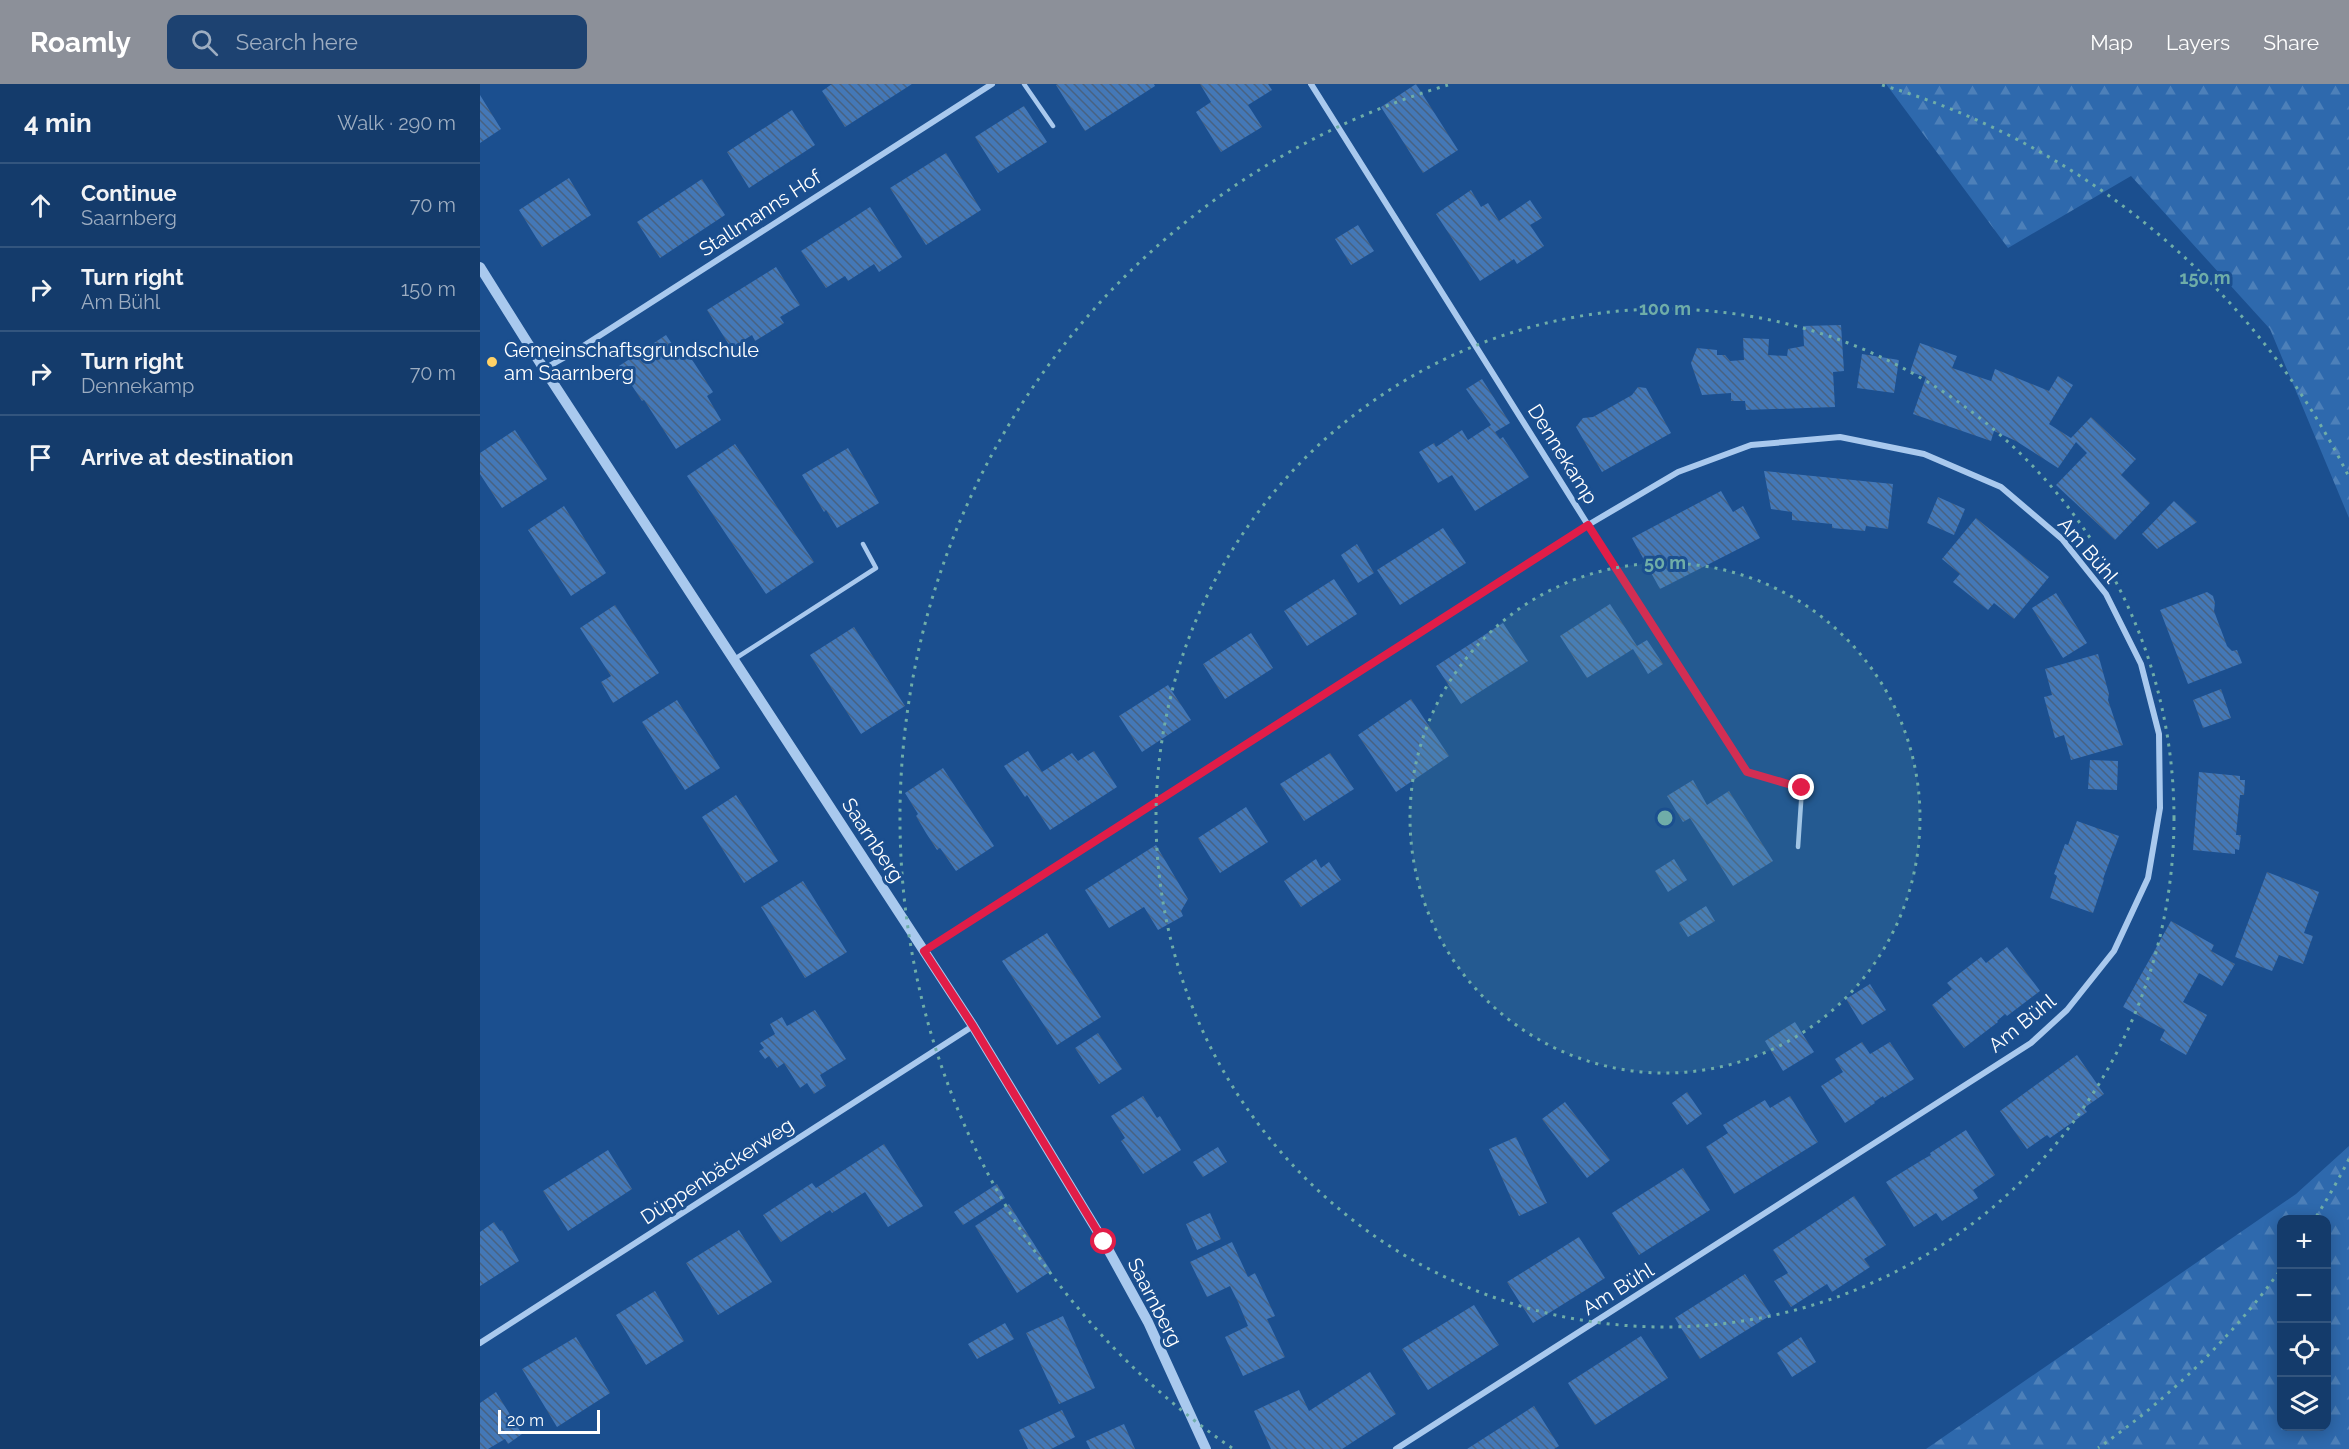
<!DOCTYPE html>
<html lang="en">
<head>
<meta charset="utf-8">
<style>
	:root { --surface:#143b6b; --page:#1d4271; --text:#f1f3f6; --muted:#9dadc1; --line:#33557e; --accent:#8c9099 }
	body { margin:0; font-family:Raleway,sans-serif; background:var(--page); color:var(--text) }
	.controls { position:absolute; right:18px; bottom:18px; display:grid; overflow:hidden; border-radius:12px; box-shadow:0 3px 15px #0003 }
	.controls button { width:54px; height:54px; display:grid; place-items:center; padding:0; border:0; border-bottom:2px solid var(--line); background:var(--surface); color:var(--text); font:30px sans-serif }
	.scale { position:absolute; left:18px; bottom:15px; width:102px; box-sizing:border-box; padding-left:6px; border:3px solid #fff; border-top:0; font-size:16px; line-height:21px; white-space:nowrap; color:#fff; -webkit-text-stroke:4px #1b4f8f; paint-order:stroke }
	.stop { position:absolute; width:18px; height:18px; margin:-14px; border:4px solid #e11d48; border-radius:50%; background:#fff }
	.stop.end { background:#e11d48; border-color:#fff; box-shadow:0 2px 6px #0008 }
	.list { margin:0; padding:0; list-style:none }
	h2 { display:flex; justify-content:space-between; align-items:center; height:78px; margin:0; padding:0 24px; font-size:26px }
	h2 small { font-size:20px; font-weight:400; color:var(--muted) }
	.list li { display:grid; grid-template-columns:39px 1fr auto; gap:18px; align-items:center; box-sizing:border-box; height:84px; padding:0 24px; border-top:2px solid var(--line) }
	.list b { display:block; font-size:22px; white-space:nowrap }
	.list p { margin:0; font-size:20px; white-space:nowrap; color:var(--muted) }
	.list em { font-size:20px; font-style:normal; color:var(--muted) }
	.icon { flex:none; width:33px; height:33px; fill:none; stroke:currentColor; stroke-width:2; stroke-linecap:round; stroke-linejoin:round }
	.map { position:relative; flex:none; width:1869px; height:1365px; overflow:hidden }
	header { display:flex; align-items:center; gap:36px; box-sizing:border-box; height:84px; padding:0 30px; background:var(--accent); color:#fff }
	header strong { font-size:28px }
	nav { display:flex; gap:33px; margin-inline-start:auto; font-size:21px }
	.search { width:420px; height:54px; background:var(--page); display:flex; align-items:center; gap:15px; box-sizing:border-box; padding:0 21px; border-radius:12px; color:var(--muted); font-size:22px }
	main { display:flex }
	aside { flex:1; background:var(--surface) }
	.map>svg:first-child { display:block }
</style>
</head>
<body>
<header>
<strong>Roamly</strong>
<div class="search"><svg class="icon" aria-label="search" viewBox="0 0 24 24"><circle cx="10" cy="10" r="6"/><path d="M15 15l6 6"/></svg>Search here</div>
<nav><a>Map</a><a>Layers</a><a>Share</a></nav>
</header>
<main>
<aside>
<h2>4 min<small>Walk · 290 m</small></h2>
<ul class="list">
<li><svg class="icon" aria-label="ahead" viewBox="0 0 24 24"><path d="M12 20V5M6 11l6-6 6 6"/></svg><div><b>Continue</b><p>Saarnberg</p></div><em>70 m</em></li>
<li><svg class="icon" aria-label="right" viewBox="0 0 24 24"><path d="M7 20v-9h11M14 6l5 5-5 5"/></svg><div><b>Turn right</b><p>Am Bühl</p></div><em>150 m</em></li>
<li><svg class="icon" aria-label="right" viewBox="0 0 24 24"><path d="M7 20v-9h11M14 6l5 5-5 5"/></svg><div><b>Turn right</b><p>Dennekamp</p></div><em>70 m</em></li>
<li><svg class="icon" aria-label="arrive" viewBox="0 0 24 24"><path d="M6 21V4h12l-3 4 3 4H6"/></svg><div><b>Arrive at destination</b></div></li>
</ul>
</aside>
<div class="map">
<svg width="1869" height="1365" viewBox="0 0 1869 1365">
	<defs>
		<pattern id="forest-firs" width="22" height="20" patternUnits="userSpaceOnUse" patternTransform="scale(1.5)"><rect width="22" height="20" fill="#2e69ad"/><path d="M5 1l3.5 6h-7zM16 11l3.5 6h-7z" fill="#4d80b9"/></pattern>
		<pattern id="building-back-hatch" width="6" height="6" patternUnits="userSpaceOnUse" patternTransform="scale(1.5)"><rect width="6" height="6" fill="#4478b7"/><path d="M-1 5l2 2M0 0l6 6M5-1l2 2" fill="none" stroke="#486282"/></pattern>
	</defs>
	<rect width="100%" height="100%" fill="#1b4f8f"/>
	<path fill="url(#forest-firs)" fill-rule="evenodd" d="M 1406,0 L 1869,0 L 1869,434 L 1790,245 L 1651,92 L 1528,164 Z
		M 1869,1062 L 1869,1365 L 1446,1365 L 1816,1110 ZM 1802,1136 L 1846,1136 L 1846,1342 L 1802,1342 Z"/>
	<path fill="url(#building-back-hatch)" d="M 352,0 L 432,0 L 365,43 L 342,7 Z
		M 577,0 L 674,0 L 675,2 L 605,47 L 576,1 Z
		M 720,0 L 788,0 L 792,6 L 768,21 L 782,43 L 741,68 L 716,28 L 731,18 Z
		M 936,0 L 978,66 L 943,89 L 901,23 Z
		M 0,11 L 21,45 L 0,59 Z
		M 544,22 L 567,58 L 518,89 L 495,53 Z
		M 312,26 L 335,61 L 269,104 L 247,68 Z
		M 466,69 L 501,126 L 446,161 L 410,104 Z
		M 89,94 L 111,131 L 62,163 L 39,126 Z
		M 222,95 L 245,131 L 180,174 L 157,138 Z
		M 991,106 L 1001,123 L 1008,119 L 1019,137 L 1050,116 L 1062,134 L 1050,141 L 1064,162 L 1037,180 L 1034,175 L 1000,197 L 956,130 Z
		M 390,123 L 422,173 L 399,188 L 394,180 L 368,197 L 365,192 L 346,204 L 321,167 Z
		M 878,141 L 894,167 L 871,181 L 855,155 Z
		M 296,183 L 320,221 L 300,233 L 304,239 L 275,257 L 272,251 L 251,264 L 227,226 Z
		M 1361,241 L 1364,287 L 1353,288 L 1355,323 L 1266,326 L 1265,317 L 1251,317 L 1251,309 L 1222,311 L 1211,279 L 1217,264 L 1237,266 L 1237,271 L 1245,271 L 1250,277 L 1264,276 L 1263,254 L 1289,255 L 1288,271 L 1307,272 L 1308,265 L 1324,262 L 1323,242 Z
		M 186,251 L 202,275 L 209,271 L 233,308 L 227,312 L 241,336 L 196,365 L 164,316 L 162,317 L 139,282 Z
		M 1440,259 L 1477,272 L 1472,284 L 1511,297 L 1515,285 L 1569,307 L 1578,292 L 1593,301 L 1569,340 L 1591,354 L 1611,333 L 1656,375 L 1641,391 L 1670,419 L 1635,456 L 1576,401 L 1607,369 L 1596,358 L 1578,384 L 1536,357 L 1514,347 L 1511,357 L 1433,330 L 1446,293 L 1430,288 Z
		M 1382,270 L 1419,276 L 1414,309 L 1377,304 Z
		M 1002,295 L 1030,339 L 1015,348 L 1020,355 L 1023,353 L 1049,393 L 995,427 L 972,391 L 958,399 L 939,368 L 954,359 L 956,363 L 982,346 L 988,356 L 1011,341 L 986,305 Z
		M 1158,303 L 1166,304 L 1191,349 L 1122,388 L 1096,343 L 1103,334 L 1113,333 L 1152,311 Z
		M 35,346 L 67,395 L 22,424 L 0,390 L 0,369 Z
		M 255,360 L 334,478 L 286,510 L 207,392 Z
		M 368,364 L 399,419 L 357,444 L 346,426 L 344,428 L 322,391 Z
		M 1284,387 L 1413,400 L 1408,445 L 1386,442 L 1385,447 L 1352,444 L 1352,440 L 1312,436 L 1312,428 L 1291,425 Z
		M 1241,407 L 1253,428 L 1263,422 L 1280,454 L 1180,505 L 1152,454 Z
		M 1458,413 L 1485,425 L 1474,451 L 1447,439 Z
		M 1694,417 L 1717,438 L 1677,465 L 1662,450 Z
		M 84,422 L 126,489 L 91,512 L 48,446 Z
		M 1496,434 L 1569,493 L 1534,535 L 1514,519 L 1508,526 L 1473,498 L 1480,490 L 1462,475 Z
		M 963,444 L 986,479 L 920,521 L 897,486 Z
		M 877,460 L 894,489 L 878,499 L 861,471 Z
		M 854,495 L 877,530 L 827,562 L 804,527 Z
		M 1727,508 L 1733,512 L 1735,519 L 1734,527 L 1747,562 L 1752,567 L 1757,566 L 1762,579 L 1708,600 L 1680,526 Z
		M 1576,509 L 1607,559 L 1583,574 L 1552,524 Z
		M 1130,520 L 1157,562 L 1167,556 L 1183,580 L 1168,590 L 1153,565 L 1107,594 L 1080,552 Z
		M 135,521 L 179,589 L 133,619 L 121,598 L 131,592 L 100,544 Z
		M 1023,539 L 1048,577 L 981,620 L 956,582 Z
		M 374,543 L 425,622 L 381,650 L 330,571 Z
		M 771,549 L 793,584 L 745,615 L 723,580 Z
		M 1618,570 L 1629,610 L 1628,616 L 1643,661 L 1591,676 L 1584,651 L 1575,654 L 1564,613 L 1572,611 L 1565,585 Z
		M 688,601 L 711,636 L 662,668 L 639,632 Z
		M 1741,605 L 1751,634 L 1723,644 L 1713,616 Z
		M 931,615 L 969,672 L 916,708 L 878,651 Z
		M 197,616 L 240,684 L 205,706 L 162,638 Z
		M 548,667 L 562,688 L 592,669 L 598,677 L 614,667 L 637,703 L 570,746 L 547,711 L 545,713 L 524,682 Z
		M 850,669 L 874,705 L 824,737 L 800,700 Z
		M 1610,676 L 1638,677 L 1637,706 L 1608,705 Z
		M 463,684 L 514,762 L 476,787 L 460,764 L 457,766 L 446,749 L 436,732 L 438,730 L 425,709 Z
		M 1719,688 L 1760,692 L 1760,696 L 1765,696 L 1764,711 L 1760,711 L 1756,751 L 1761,751 L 1759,766 L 1755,765 L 1755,770 L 1713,766 Z
		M 1213,696 L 1227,721 L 1249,707 L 1293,777 L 1253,802 L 1210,734 L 1203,738 L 1187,712 Z
		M 256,711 L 298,777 L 264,799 L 222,733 Z
		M 766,723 L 788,758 L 740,789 L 718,754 Z
		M 1597,737 L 1639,752 L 1623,795 L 1624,796 L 1613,829 L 1570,814 L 1577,792 L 1574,790 L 1585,760 L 1588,761 Z
		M 676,761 L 708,815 L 701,827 L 703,832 L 678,846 L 664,823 L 629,844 L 605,806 Z
		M 836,775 L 841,784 L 849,778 L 861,796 L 821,823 L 804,797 Z
		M 1194,775 L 1207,796 L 1188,808 L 1175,787 Z
		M 1787,788 L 1839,808 L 1824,849 L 1833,852 L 1823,880 L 1799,871 L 1792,887 L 1755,873 Z
		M 323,797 L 367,868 L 325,894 L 281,823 Z
		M 1226,822 L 1235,837 L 1208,853 L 1199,839 Z
		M 1691,837 L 1734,861 L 1731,867 L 1755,880 L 1742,902 L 1719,889 L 1703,918 L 1727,931 L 1706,971 L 1680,956 L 1685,946 L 1643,923 Z
		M 567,849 L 621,933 L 577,961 L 522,877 Z
		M 1527,863 L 1560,907 L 1527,932 L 1525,930 L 1517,937 L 1518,938 L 1484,964 L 1452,921 L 1472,905 L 1467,899 L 1501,873 L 1506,879 Z
		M 1390,900 L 1406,926 L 1382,941 L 1366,915 Z
		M 335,926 L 366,975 L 340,991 L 346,1002 L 334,1010 L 327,999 L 320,1004 L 304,979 L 297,984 L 289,972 L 285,975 L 279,967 L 284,964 L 280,959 L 295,950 L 290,940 L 302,933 L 307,942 Z
		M 1315,938 L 1334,968 L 1303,987 L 1285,957 Z
		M 618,949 L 642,985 L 619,1000 L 595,964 Z
		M 1382,958 L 1390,970 L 1410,958 L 1434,995 L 1404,1014 L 1403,1012 L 1394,1018 L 1395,1019 L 1365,1039 L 1341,1002 L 1363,988 L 1355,975 Z
		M 1597,971 L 1624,1010 L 1604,1024 L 1607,1028 L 1570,1054 L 1567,1051 L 1547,1065 L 1520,1027 Z
		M 1207,1008 L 1222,1030 L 1207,1041 L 1192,1019 Z
		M 663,1012 L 677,1034 L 680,1032 L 701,1066 L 663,1090 L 641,1057 L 645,1054 L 631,1032 Z
		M 1310,1012 L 1338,1058 L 1254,1110 L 1226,1063 L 1248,1049 L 1243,1041 L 1285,1016 L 1290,1024 Z
		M 1085,1018 L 1130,1076 L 1107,1094 L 1062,1035 Z
		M 1486,1046 L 1515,1091 L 1493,1106 L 1498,1114 L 1462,1137 L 1456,1129 L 1434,1143 L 1406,1098 L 1442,1076 L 1451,1071 L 1450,1069 Z
		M 1036,1053 L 1067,1119 L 1039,1132 L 1009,1065 Z
		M 404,1060 L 443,1122 L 408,1143 L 385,1108 L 352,1129 L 350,1126 L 301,1158 L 283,1131 L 332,1099 L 336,1104 Z
		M 738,1063 L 747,1078 L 723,1093 L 713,1078 Z
		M 128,1066 L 152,1105 L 88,1147 L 63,1107 Z
		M 1203,1084 L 1230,1126 L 1159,1171 L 1132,1129 Z
		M 517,1100 L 525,1114 L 483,1141 L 474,1128 Z
		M 1374,1112 L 1406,1161 L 1384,1175 L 1390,1183 L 1352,1208 L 1347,1200 L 1311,1223 L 1294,1197 L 1308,1189 L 1293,1166 Z
		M 529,1120 L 571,1187 L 537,1209 L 495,1142 Z
		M 730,1129 L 741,1155 L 717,1166 L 706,1140 Z
		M 14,1138 L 20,1147 L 22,1146 L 39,1177 L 0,1202 L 0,1148 Z
		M 259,1146 L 292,1198 L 238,1231 L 206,1179 Z
		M 1099,1153 L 1125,1194 L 1053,1239 L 1027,1198 Z
		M 752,1158 L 768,1193 L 775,1189 L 795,1232 L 787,1235 L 805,1273 L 763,1292 L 745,1253 L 768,1242 L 758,1218 L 750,1202 L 727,1213 L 710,1178 Z
		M 1265,1190 L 1291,1231 L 1220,1275 L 1195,1234 Z
		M 175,1207 L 204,1257 L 166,1281 L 136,1231 Z
		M 994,1221 L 1019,1261 L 948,1306 L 922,1265 Z
		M 583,1232 L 615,1304 L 579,1320 L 546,1249 Z
		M 525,1239 L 534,1255 L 497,1275 L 488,1260 Z
		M 1161,1252 L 1188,1294 L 1115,1341 L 1088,1299 Z
		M 96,1253 L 130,1309 L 77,1343 L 42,1285 Z
		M 1321,1253 L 1336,1278 L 1312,1293 L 1297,1269 Z
		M 890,1288 L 916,1330 L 862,1365 L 791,1365 L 774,1327 L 819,1306 L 829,1327 Z
		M 16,1308 L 42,1350 L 28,1360 L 25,1355 L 8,1365 L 0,1365 L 0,1319 Z
		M 1054,1322 L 1079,1362 L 1074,1365 L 987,1365 Z
		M 582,1326 L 595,1353 L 571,1365 L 548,1365 L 539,1346 Z
		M 644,1340 L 655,1365 L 610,1365 L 606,1357 Z"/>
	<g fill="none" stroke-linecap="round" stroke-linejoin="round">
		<path stroke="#a9c9ee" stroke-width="4.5" d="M 544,0 L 573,42
			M 1108,441 L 1267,688 L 1322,704 L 1318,763
			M 253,576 L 396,484 L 383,460"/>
		<path stroke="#a9c9ee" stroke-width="6" d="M 831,0 L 1108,441
			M 64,285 L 94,268 L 512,0
			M 444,867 L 1108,441 L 1198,388 L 1271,361 L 1360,353 L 1444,370 L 1521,403 L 1582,455 L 1626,510 L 1661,580 L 1679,650 L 1680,724 L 1668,794 L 1634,867 L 1587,926 L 1551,959 L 916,1365
			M 0,1259 L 493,942"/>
		<path stroke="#a9c9ee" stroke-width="10" d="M 0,183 L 64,285 L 493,942 L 624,1158 L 668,1238 L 726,1365"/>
	</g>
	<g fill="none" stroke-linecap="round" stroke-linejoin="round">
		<path stroke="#e11d48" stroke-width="8" d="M 624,1158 L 493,942 L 444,867 L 1108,441 L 1267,688 L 1322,704"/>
	</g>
	<circle cx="1185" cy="734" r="255" fill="#6fada8" fill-opacity=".12"/>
	<g fill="none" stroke="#6fada8" stroke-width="3" stroke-dasharray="3 6">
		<circle cx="1185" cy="734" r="255"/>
		<circle cx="1185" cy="734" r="509"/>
		<path d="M1869 1075A764 764 0 0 1 1836 1133M1799 1188A764 764 0 0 1 1618 1364M752 1364A764 764 0 0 1 968 1M1402 1A764 764 0 0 1 1869 393"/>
	</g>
	<circle fill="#ffd166" stroke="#1b4f8f" stroke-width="2" cx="12" cy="278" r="6"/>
	<g text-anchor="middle" stroke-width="6" stroke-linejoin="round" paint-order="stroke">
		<g font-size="20" fill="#fff" stroke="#1b4f8f">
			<text transform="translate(280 129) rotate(-33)" y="7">Stallmanns Hof</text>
			<text transform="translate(1083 370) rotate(58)" y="7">Dennekamp</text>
			<text transform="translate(1608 466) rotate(49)" y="7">Am Bühl</text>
			<text transform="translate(393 756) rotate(57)" y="7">Saarnberg</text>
			<text transform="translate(1542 939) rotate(-39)" y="7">Am Bühl</text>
			<text transform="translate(237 1087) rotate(-33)" y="7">Düppenbäckerweg</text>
			<text transform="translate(1138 1205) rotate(-32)" y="7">Am Bühl</text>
			<text transform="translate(675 1218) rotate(63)" y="7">Saarnberg</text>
		</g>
		<g font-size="20" fill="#fff" stroke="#1b4f8f" text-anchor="start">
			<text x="24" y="273">Gemeinschaftsgrundschule<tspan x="24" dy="23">am Saarnberg</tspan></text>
		</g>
	</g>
	<circle cx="1185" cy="734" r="9" fill="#6fada8" stroke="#1b4f8f" stroke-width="3"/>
	<g font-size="18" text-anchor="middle" font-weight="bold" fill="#6fada8" stroke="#1b4f8f" stroke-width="6" stroke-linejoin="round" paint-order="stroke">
		<text x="1725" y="200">150 m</text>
		<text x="1185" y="231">100 m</text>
		<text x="1185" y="485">50 m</text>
	</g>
</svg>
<div class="controls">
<button>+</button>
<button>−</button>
<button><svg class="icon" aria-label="locate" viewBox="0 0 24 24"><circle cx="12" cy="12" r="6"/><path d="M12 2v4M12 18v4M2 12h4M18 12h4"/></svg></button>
<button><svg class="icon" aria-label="layers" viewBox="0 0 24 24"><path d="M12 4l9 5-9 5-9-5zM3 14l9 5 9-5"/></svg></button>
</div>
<div class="scale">20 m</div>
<div class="stop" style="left:624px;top:1158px"></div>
<div class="stop end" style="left:1322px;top:704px"></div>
</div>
</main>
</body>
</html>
